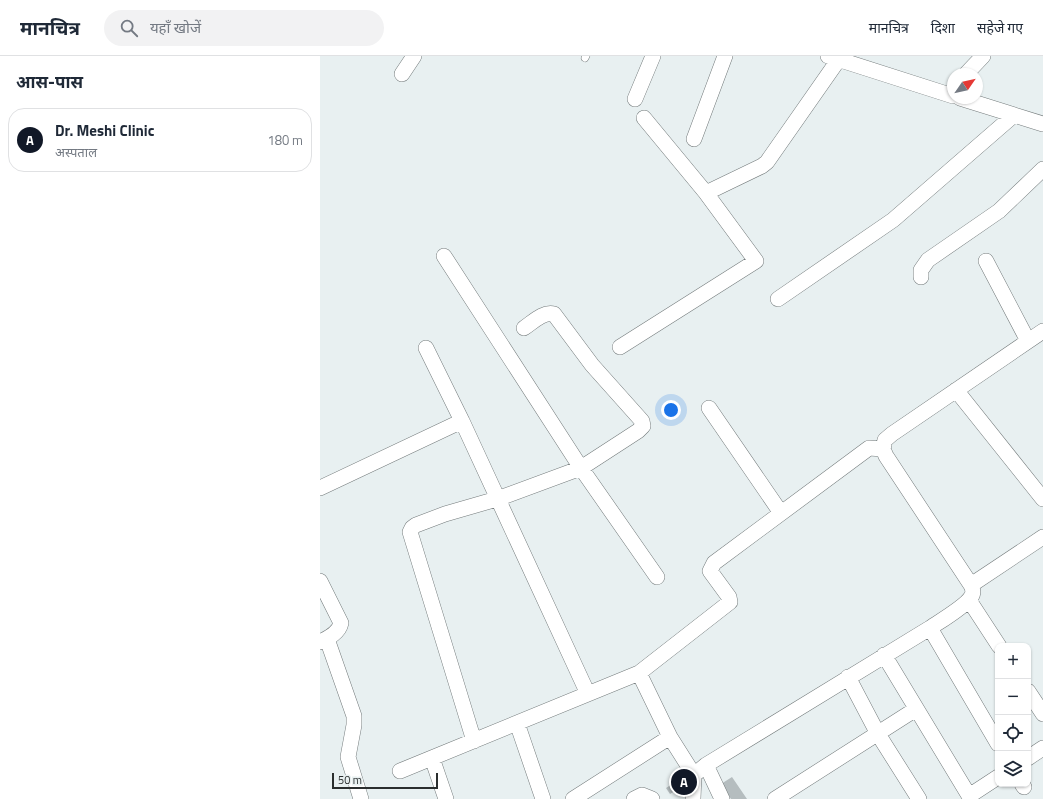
<!DOCTYPE html>
<html lang="hi">
<head>
<meta charset="utf-8">
<style>
	:root { --surface:#fff; --page:#f2f2f3; --text:#1f2937; --muted:#747a83; --line:#e0e1e3; --accent:#111827 }
	body { margin:0; font-family:"Titillium Web","Noto Sans Devanagari",sans-serif; background:var(--page); color:var(--text) }
	.controls { position:absolute; right:12px; bottom:12px; display:grid; overflow:hidden; border-radius:8px; box-shadow:0 1px 3px #0004 }
	.controls button { width:36px; height:36px; display:grid; place-items:center; padding:0; border:0; border-bottom:1px solid var(--line); background:var(--surface); color:var(--text); font:20px sans-serif }
	.compass { position:absolute; left:627px; top:12px; width:36px; height:36px; border-radius:50%; background:var(--surface); box-shadow:0 1px 3px #0004; rotate:56deg }
	.scale { position:absolute; left:12px; bottom:10px; width:106px; box-sizing:border-box; padding-left:4px; border:2px solid #2a2e2e; border-top:0; font-size:11px; line-height:14px; white-space:nowrap; color:#2a2e2e; -webkit-text-stroke:3px #e8f0f1; paint-order:stroke }
	.you { position:absolute; left:351px; top:354px; width:14px; height:14px; margin:-10px; border:3px solid #fff; border-radius:50%; background:#1a73e8; box-shadow:0 0 0 6px #1a73e833 }
	.badge { display:grid; place-items:center; width:26px; height:26px; border-radius:50%; background:var(--accent); color:#fff; font-size:13px; font-weight:700 }
	.pin { position:absolute; translate:-50% -50%; border:2px solid #fff; box-shadow:0 1px 4px #0006 }
	.list { margin:0; padding:0; list-style:none }
	h2 { display:flex; justify-content:space-between; align-items:center; height:52px; margin:0; padding:0 16px; font-size:17px }
	h2 small { font-size:13px; font-weight:400; color:var(--muted) }
	.list li { display:grid; grid-template-columns:26px 1fr auto; gap:12px; align-items:center; box-sizing:border-box; height:64px; margin:0 8px 8px; padding:0 8px; border:1px solid var(--line); border-radius:16px }
	.list b { display:block; font-size:15px; white-space:nowrap }
	.list p { margin:0; font-size:13px; white-space:nowrap; color:var(--muted) }
	.list em { font-size:13px; font-style:normal; color:var(--muted) }
	.icon { flex:none; width:22px; height:22px; fill:none; stroke:currentColor; stroke-width:2; stroke-linecap:round; stroke-linejoin:round }
	.map { position:relative; flex:none; width:723px; height:743px; overflow:hidden }
	header { display:flex; align-items:center; gap:24px; box-sizing:border-box; height:56px; padding:0 20px; background:var(--surface); border-bottom:1px solid var(--line) }
	header strong { font-size:19px }
	nav { display:flex; gap:22px; margin-inline-start:auto; font-size:14px }
	.search { width:280px; height:36px; background:var(--page); display:flex; align-items:center; gap:10px; box-sizing:border-box; padding:0 14px; border-radius:22px; color:var(--muted); font-size:15px }
	main { display:flex }
	aside { flex:1; background:var(--surface) }
	.map>svg:first-child { display:block }
</style>
</head>
<body>
<header>
<strong>मानचित्र</strong>
<div class="search"><svg class="icon" aria-label="search" viewBox="0 0 24 24"><circle cx="10" cy="10" r="6"/><path d="M15 15l6 6"/></svg>यहाँ खोजें</div>
<nav><a>मानचित्र</a><a>दिशा</a><a>सहेजे गए</a></nav>
</header>
<main>
<aside>
<h2>आस-पास<small></small></h2>
<ul class="list">
<li><span class="badge">A</span><div><b>Dr. Meshi Clinic</b><p>अस्पताल</p></div><em>180 m</em></li>
</ul>
</aside>
<div class="map">
<svg width="723" height="743" viewBox="0 0 723 743">
	<rect width="100%" height="100%" fill="#e8f0f1"/>
	<path fill="#b5bdbf" d="M 363,721 L 368,727 L 350,738 L 346,732 Z
		M 412,721 L 427,743 L 411,743 L 401,728 Z"/>
	<g fill="none" stroke-linecap="round" stroke-linejoin="round">
		<defs>
			<path id="lane" d="M 265,2 L 266,0"/>
			<path id="street" d="M 508,0 L 633,40
				M 82,18 L 94,0
				M 646,18 L 663,0
				M 640,42 L 723,68
				M 315,43 L 333,0
				M 374,83 L 405,0
				M 386,137 L 442,110 L 447,106 L 519,3
				M 124,200 L 261,412 L 337,521
				M 666,205 L 708,285
				M 601,221 L 601,214 L 608,204 L 679,155 L 723,113
				M 458,243 L 573,164 L 694,59
				M 300,291 L 436,205 L 386,137 L 324,62
				M 106,292 L 142,365 L 268,638
				M 636,334 L 723,443
				M 389,352 L 461,457
				M 0,432 L 142,365
				M 0,525 L 21,567 C 19,577 8,582 0,586
				M 651,529 L 723,481
				M 649,544 L 679,590
				M 610,572 L 678,688
				M 7,583 L 34,660 L 34,669 L 28,701 L 41,743
				M 564,599 L 651,743
				M 319,617 L 350,681 L 374,719
				M 528,621 L 558,678 L 599,743
				M 708,635 L 723,658
				M 197,667 L 223,743
				M 154,685 L 90,476 L 92,472 L 96,469 L 125,458 L 177,443 L 261,412 L 318,375 L 323,370 L 322,365 L 272,309 L 234,258 C 223,255 212,267 204,272
				M 112,702 L 126,743
				M 708,702 L 723,692
				M 386,709 L 402,743
				M 80,715 L 319,617 L 410,546 L 409,541 L 390,515 L 394,507 L 549,392 L 563,393
				M 702,728 L 704,731
				M 649,740 L 678,721
				M 253,743 L 350,681
				M 314,743 L 322,739 L 332,743
				M 373,743 L 374,719 L 386,709 L 610,572 C 619,566 646,550 651,541 C 654,537 653,533 651,529 L 566,400 L 563,393 L 565,384 L 572,378 L 723,275
				M 455,743 L 596,653"/>
		</defs>
		<use href="#lane" stroke="#737a7b" stroke-width="8"/>
		<use href="#street" stroke="#737a7b" stroke-width="16"/>
		<use href="#lane" stroke="#fff" stroke-width="7"/>
		<use href="#street" stroke="#fff" stroke-width="15"/>
	</g>
</svg>
<div class="controls">
<button>+</button>
<button>−</button>
<button><svg class="icon" aria-label="locate" viewBox="0 0 24 24"><circle cx="12" cy="12" r="6"/><path d="M12 2v4M12 18v4M2 12h4M18 12h4"/></svg></button>
<button><svg class="icon" aria-label="layers" viewBox="0 0 24 24"><path d="M12 4l9 5-9 5-9-5zM3 14l9 5 9-5"/></svg></button>
</div>
<svg class="compass" viewBox="-18 -18 36 36"><path d="M0-13l5 13h-10z" fill="#e53935"/><path d="M0 13l5-13h-10z" fill="#747a83"/></svg>
<div class="scale">50 m</div>
<div class="you"></div>
<div class="pin badge" style="left:364px;top:726px">A</div>
</div>
</main>
</body>
</html>
